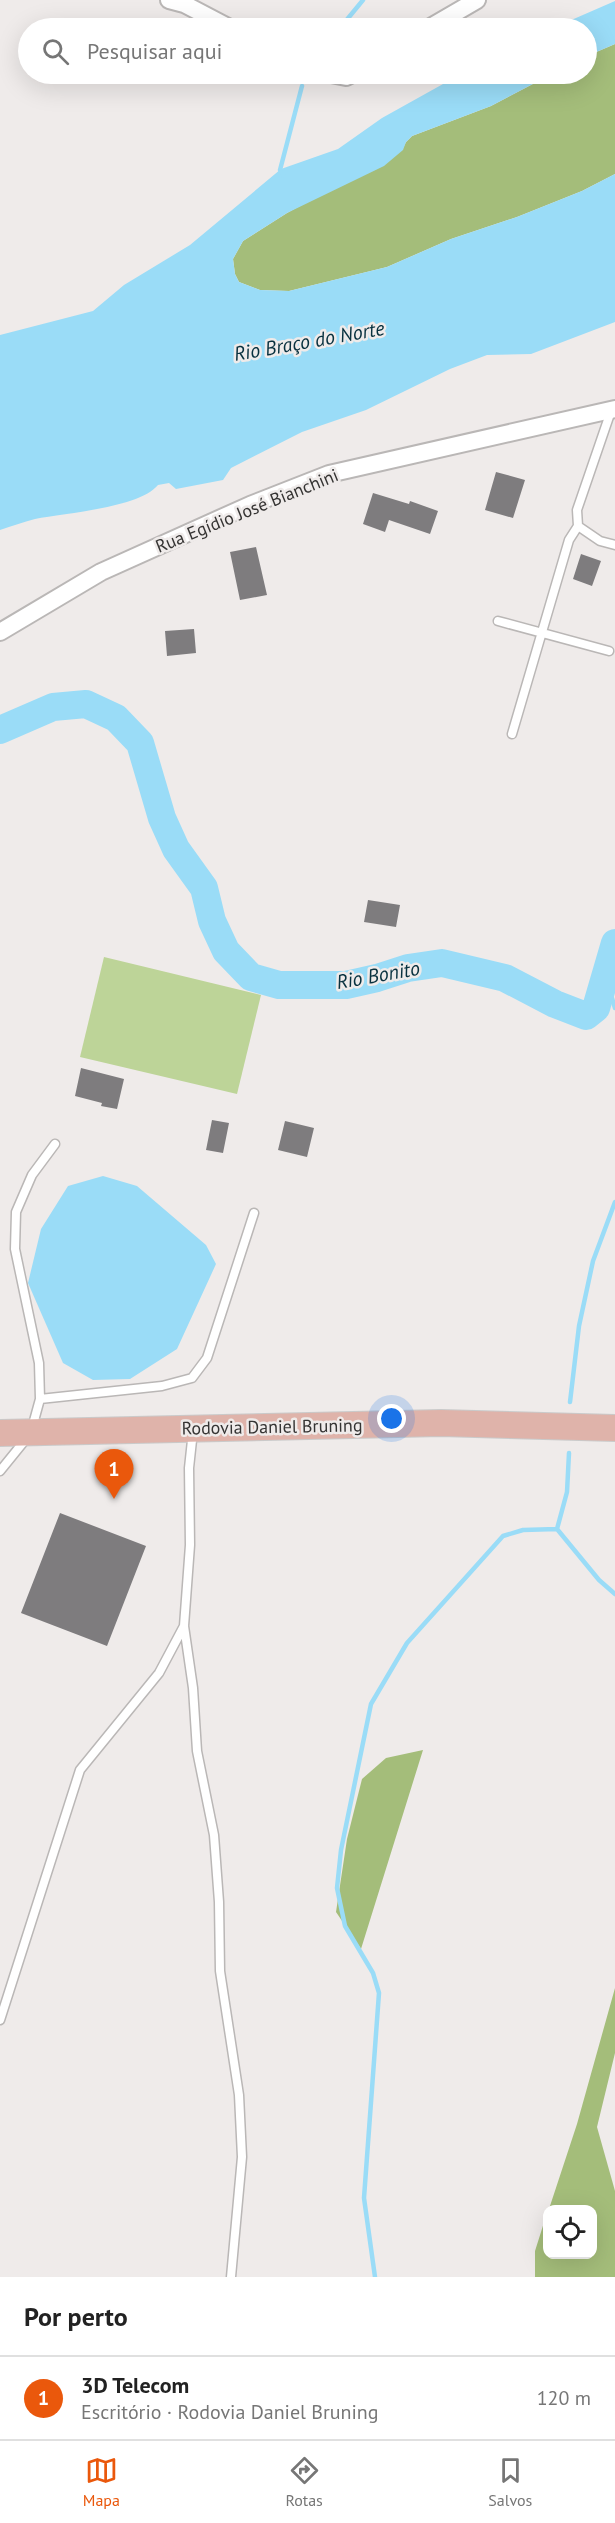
<!DOCTYPE html>
<html lang="pt">
<head>
<meta charset="utf-8">
<style>
	:root { --surface:#fff; --page:#f6f6f6; --text:#222; --muted:#767676; --line:#e0e0e0; --accent:#ea580c }
	body { margin:0; font-family:"PT Sans",sans-serif; background:var(--page); color:var(--text) }
	.controls { position:absolute; right:18px; bottom:18px; display:grid; overflow:hidden; border-radius:12px; box-shadow:0 6px 24px #0002 }
	.controls button { width:54px; height:54px; display:grid; place-items:center; padding:0; border:0; border-bottom:2px solid var(--line); background:var(--surface); color:var(--text); font:30px sans-serif }
	.you { position:absolute; left:392px; top:1419px; width:21px; height:21px; margin:-15px; border:4px solid #fff; border-radius:50%; background:#1a73e8; box-shadow:0 0 0 9px #1a73e833 }
	.badge { display:grid; place-items:center; width:39px; height:39px; border-radius:50%; background:var(--accent); color:#fff; font-size:20px; font-weight:700 }
	.pin { position:absolute; translate:-50% -50px; filter:drop-shadow(0 2px 3px #0008) }
	.pin::after { content:''; position:absolute; top:32px; width:21px; height:18px; background:inherit; clip-path:polygon(0 0,100% 0,50% 100%) }
	.list { margin:0; padding:0; list-style:none }
	h2 { display:flex; justify-content:space-between; align-items:center; height:78px; margin:0; padding:0 24px; font-size:26px }
	h2 small { font-size:20px; font-weight:400; color:var(--muted) }
	.list li { display:grid; grid-template-columns:39px 1fr auto; gap:18px; align-items:center; box-sizing:border-box; height:84px; padding:0 24px; border-top:2px solid var(--line) }
	.list b { display:block; font-size:22px; white-space:nowrap }
	.list p { margin:0; font-size:20px; white-space:nowrap; color:var(--muted) }
	.list em { font-size:20px; font-style:normal; color:var(--muted) }
	.icon { flex:none; width:33px; height:33px; fill:none; stroke:currentColor; stroke-width:2; stroke-linecap:round; stroke-linejoin:round }
	.map { position:relative; flex:none; width:615px; height:2277px; overflow:hidden }
	.search { position:absolute; background:var(--surface); box-shadow:0 6px 24px #0002; left:18px; right:18px; top:18px; height:66px; display:flex; align-items:center; gap:15px; box-sizing:border-box; padding:0 21px; border-radius:33px; color:var(--muted); font-size:22px }
	.sheet { height:162px; background:var(--surface) }
	nav { display:flex; justify-content:space-around; align-items:center; box-sizing:border-box; height:84px; border-top:2px solid var(--line); background:var(--surface); font-size:16px; color:var(--muted) }
	nav a { display:grid; justify-items:center; gap:3px }
	nav .on { color:var(--accent) }
	.map>svg:first-child { display:block }
</style>
</head>
<body>
<div class="map">
<svg width="615" height="2277" viewBox="0 0 615 2277">
	<rect width="100%" height="100%" fill="#efebea"/>
	<path fill="#bdd498" d="M 104,957 L 261,995 L 237,1094 L 80,1057 Z"/>
	<path fill="#a4bd7a" d="M 615,44 L 615,174 L 582,191 L 517,217 L 451,239 L 387,267 L 289,291 L 260,290 L 239,282 L 235,274 L 233,259 L 243,241 L 287,213 L 402,150 L 406,142 L 412,136 L 491,106 L 552,74 L 586,74 L 587,56 Z
		M 423,1750 L 361,1949 L 336,1912 L 347,1839 L 362,1779 L 386,1758 Z
		M 615,1988 L 615,2053 L 597,2127 L 615,2191 L 615,2277 L 535,2277 L 535,2251 L 547,2213 L 548,2254 L 592,2254 L 592,2210 L 549,2209 L 577,2124 Z"/>
	<path fill="#9adcf7" d="M 615,1 L 615,44 L 587,56 L 586,28 L 553,28 Z
		M 461,74 L 552,74 L 491,106 L 412,136 L 406,142 L 403,150 L 384,166 L 287,213 L 243,241 L 233,259 L 235,274 L 239,282 L 260,290 L 289,291 L 387,267 L 451,239 L 517,217 L 582,191 L 615,174 L 615,322 L 531,354 L 487,355 L 450,369 L 366,410 L 302,432 L 231,468 L 223,480 L 176,489 L 169,483 L 158,485 C 139,508 65,513 35,519 C 23,522 12,526 0,530 L 0,335 L 93,311 L 124,285 L 190,245 L 281,169 L 338,149 L 382,118 Z
		M 103,1176 L 137,1186 L 206,1245 L 216,1264 L 177,1349 L 130,1379 L 93,1380 L 63,1363 L 28,1283 L 41,1229 L 68,1186 Z"/>
	<g fill="none" stroke-linecap="round" stroke-linejoin="round">
		<path stroke="#9adcf7" stroke-width="4.5" d="M 340,28 L 363,0
			M 283,175 L 280,170 L 302,86
			M 602,987 L 611,995 L 615,1008
			M 570,1402 L 579,1326 L 593,1261 L 615,1202
			M 557,1529 L 599,1580 L 615,1594
			M 557,1529 L 567,1492 L 569,1453
			M 375,2277 L 364,2198 L 379,1993 L 373,1973 L 345,1926 L 337,1888 L 341,1850 L 371,1704 L 407,1643 L 503,1536 L 523,1530 L 557,1529"/>
		<path stroke="#9adcf7" stroke-width="28" d="M 0,730 L 53,707 L 86,704 L 116,718 L 140,743 L 162,818 L 176,849 L 204,888 L 212,921 L 226,951 L 251,977 L 279,985 L 346,985 L 377,978 L 408,968 L 442,963 L 505,978 L 555,1004 L 586,1016 L 596,1008 L 615,943"/>
	</g>
	<path fill="#7e7c7e" d="M 496,472 L 525,480 L 513,518 L 485,510 Z
		M 373,493 L 409,504 L 410,501 L 438,511 L 430,534 L 389,520 L 385,532 L 363,524 Z
		M 256,547 L 267,595 L 240,600 L 230,552 Z
		M 581,554 L 601,561 L 592,586 L 573,579 Z
		M 194,629 L 196,653 L 167,656 L 165,631 Z
		M 368,900 L 400,905 L 396,927 L 364,922 Z
		M 81,1068 L 124,1079 L 117,1109 L 101,1106 L 102,1103 L 75,1096 Z
		M 212,1120 L 229,1123 L 223,1153 L 206,1150 Z
		M 285,1121 L 314,1128 L 307,1157 L 278,1150 Z
		M 60,1513 L 146,1546 L 107,1646 L 21,1613 Z"/>
	<g fill="none" stroke-linecap="round" stroke-linejoin="round">
		<defs>
			<path id="lane" d="M 611,411 L 577,510 L 578,526 L 600,541 L 615,545
				M 498,621 L 609,651
				M 512,734 L 569,540 L 578,526
				M 40,1399 L 39,1363 L 15,1249 L 16,1212 L 32,1175 L 55,1144
				M 32,1428 L 40,1399 L 162,1386 L 192,1378 L 207,1358 L 254,1213
				M 193,1431 L 189,1468 L 190,1545 L 184,1626 L 193,1688 L 197,1751 L 214,1835 L 219,1902 L 220,1971 L 239,2095 L 242,2157 L 231,2277
				M 0,1471 L 26,1439
				M 0,2020 L 80,1770 L 159,1673 L 184,1626"/>
			<path id="street" d="M 169,0 L 184,4 L 230,28
				M 429,28 L 477,0
				M 331,74 L 346,77 L 352,74
				M 0,632 L 101,572 L 250,505 L 329,474 L 615,409"/>
			<path id="primary" d="M 0,1433 L 441,1423 L 615,1428"/>
		</defs>
		<use href="#lane" stroke="#bab7b6" stroke-width="11"/>
		<use href="#street" stroke="#bab7b6" stroke-width="20"/>
		<use href="#primary" stroke="#cacaca" stroke-width="28"/>
		<use href="#lane" stroke="#fff" stroke-width="8"/>
		<use href="#street" stroke="#fff" stroke-width="16"/>
		<use href="#primary" stroke="#dfb3aa" stroke-width="26"/>
	</g>
	<g text-anchor="middle" stroke-width="5" stroke-linejoin="round" paint-order="stroke">
		<g font-size="18" fill="#353433" stroke="#efebea">
			<text transform="translate(247 511) rotate(-22)" y="6">Rua Egídio José Bianchini</text>
			<text transform="translate(272 1427) rotate(-1)" y="6">Rodovia Daniel Bruning</text>
		</g>
		<g font-size="20" font-style="italic" fill="#08313f" stroke="#efebea">
			<text transform="translate(309 341) rotate(-10)" y="7">Rio Braço do Norte</text>
			<text transform="translate(378 975) rotate(-10)" y="7">Rio Bonito</text>
		</g>
	</g>
</svg>
<div class="controls">
<button><svg class="icon" aria-label="locate" viewBox="0 0 24 24"><circle cx="12" cy="12" r="6"/><path d="M12 2v4M12 18v4M2 12h4M18 12h4"/></svg></button>
</div>
<div class="you"></div>
<div class="pin badge" style="left:114px;top:1499px">1</div>
<div class="search"><svg class="icon" aria-label="search" viewBox="0 0 24 24"><circle cx="10" cy="10" r="6"/><path d="M15 15l6 6"/></svg>Pesquisar aqui</div>
</div>
<section class="sheet">
<h2>Por perto<small></small></h2>
<ul class="list">
<li><span class="badge">1</span><div><b>3D Telecom</b><p>Escritório · Rodovia Daniel Bruning</p></div><em>120 m</em></li>
</ul>
</section>
<nav>
<a class="on"><svg class="icon" aria-label="map" viewBox="0 0 24 24"><path d="M3 6l6-2 6 2 6-2v14l-6 2-6-2-6 2zM9 4v14M15 6v14"/></svg>Mapa</a>
<a><svg class="icon" aria-label="directions" viewBox="0 0 24 24"><path d="M12 3l9 9-9 9-9-9zM9 14v-3h6M13 9l2 2-2 2"/></svg>Rotas</a>
<a><svg class="icon" aria-label="saved" viewBox="0 0 24 24"><path d="M7 4h10v16l-5-4-5 4z"/></svg>Salvos</a>
</nav>
</body>
</html>
